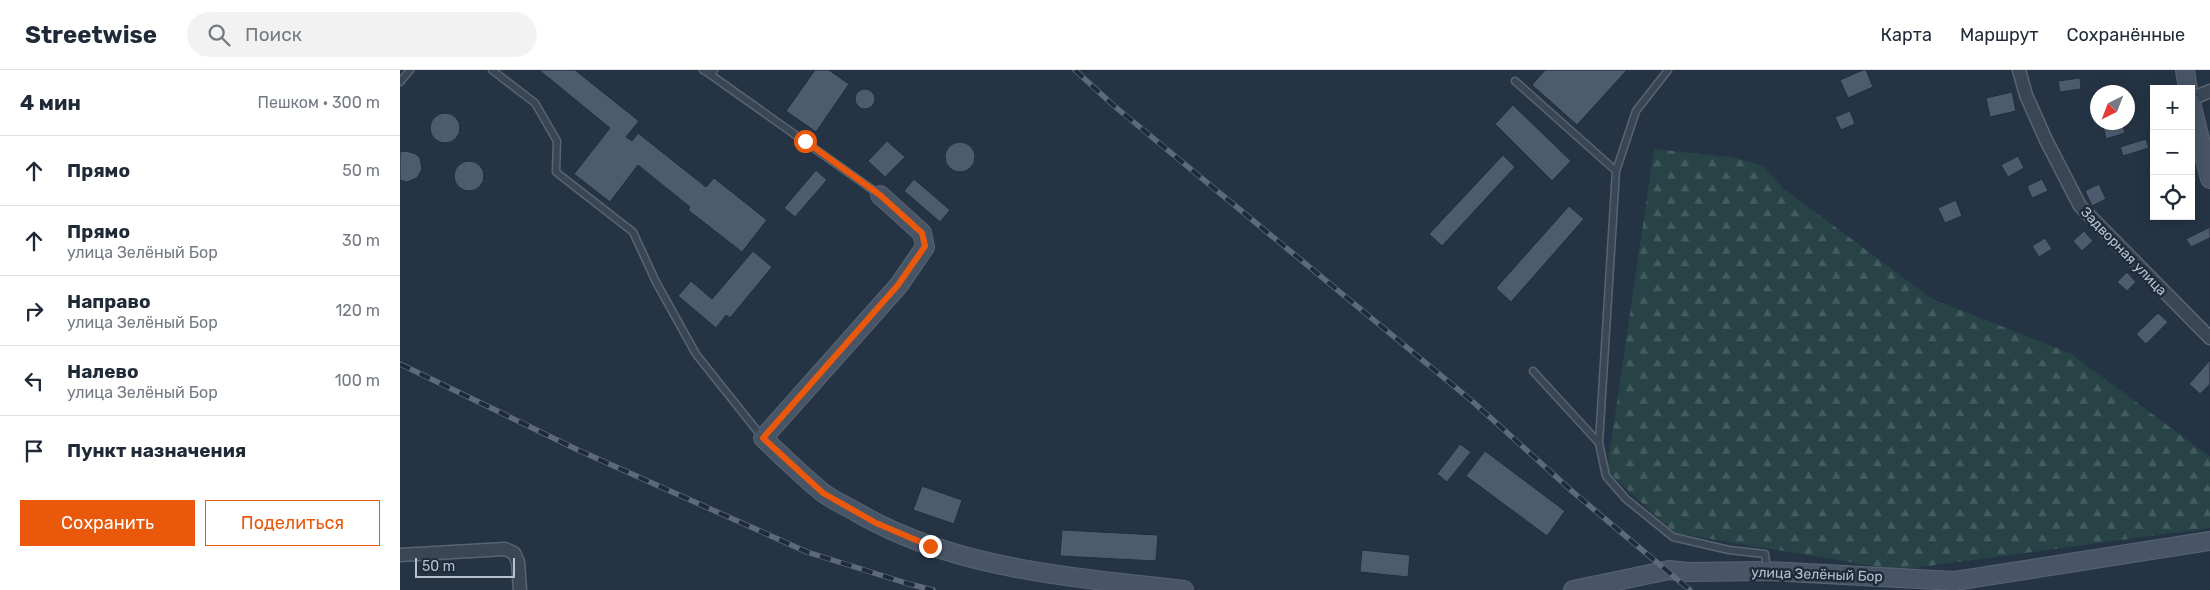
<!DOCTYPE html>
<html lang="ru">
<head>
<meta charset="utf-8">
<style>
	:root { --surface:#fff; --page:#f2f2f3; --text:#1f2937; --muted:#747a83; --line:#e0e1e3; --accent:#ea580c }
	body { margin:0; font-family:Rubik,sans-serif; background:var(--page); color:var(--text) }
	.controls { position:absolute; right:15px; top:15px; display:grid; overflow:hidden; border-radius:0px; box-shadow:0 2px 12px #0003 }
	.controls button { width:45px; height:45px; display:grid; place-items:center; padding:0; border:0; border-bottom:1px solid var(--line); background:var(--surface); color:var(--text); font:25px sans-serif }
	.compass { position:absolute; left:1690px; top:15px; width:45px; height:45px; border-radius:50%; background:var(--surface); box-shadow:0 2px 12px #0003; rotate:222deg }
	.scale { position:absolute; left:15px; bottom:12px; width:100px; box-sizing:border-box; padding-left:5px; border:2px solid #b7c1ce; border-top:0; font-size:14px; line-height:18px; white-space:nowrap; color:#b7c1ce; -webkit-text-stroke:4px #1e2b3a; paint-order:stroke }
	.stop { position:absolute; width:15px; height:15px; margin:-11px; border:4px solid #ea580c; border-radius:50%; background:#fff }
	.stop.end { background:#ea580c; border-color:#fff; box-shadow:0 1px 5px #0008 }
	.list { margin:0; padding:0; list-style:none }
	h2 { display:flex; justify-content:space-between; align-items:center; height:65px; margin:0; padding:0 20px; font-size:21px }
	h2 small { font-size:16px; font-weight:400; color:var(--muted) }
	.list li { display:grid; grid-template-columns:32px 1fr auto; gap:15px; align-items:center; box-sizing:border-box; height:70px; padding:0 20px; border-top:1px solid var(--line) }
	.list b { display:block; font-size:19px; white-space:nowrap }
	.list p { margin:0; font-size:16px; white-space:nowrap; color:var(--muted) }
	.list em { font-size:16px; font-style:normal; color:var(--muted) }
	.actions { display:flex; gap:10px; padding:15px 20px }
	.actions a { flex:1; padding:11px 0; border:1px solid var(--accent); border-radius:0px; text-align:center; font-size:18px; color:var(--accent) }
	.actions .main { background:var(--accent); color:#fff }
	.icon { flex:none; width:28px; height:28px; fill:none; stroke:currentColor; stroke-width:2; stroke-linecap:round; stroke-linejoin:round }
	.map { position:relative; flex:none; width:1810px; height:520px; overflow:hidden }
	header { display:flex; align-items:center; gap:30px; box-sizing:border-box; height:70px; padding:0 25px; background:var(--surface); border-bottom:1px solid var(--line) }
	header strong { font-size:24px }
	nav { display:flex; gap:28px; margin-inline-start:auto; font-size:18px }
	.search { width:350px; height:45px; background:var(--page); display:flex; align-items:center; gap:12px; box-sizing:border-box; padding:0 18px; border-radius:28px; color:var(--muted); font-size:19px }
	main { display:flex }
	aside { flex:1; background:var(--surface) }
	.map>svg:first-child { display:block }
</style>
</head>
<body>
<header>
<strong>Streetwise</strong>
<div class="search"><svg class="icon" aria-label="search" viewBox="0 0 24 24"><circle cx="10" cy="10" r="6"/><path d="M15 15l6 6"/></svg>Поиск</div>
<nav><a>Карта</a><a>Маршрут</a><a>Сохранённые</a></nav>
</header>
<main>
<aside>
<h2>4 мин<small>Пешком · 300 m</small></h2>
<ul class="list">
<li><svg class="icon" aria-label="ahead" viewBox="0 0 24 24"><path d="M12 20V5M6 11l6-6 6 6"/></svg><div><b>Прямо</b></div><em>50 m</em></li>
<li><svg class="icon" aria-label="ahead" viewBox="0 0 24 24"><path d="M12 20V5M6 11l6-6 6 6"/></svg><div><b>Прямо</b><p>улица Зелёный Бор</p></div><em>30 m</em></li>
<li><svg class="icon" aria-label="right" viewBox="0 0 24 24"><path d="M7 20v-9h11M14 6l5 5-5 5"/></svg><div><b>Направо</b><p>улица Зелёный Бор</p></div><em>120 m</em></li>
<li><svg class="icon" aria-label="left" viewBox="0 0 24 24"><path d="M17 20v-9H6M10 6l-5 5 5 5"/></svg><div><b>Налево</b><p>улица Зелёный Бор</p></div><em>100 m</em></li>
<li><svg class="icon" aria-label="arrive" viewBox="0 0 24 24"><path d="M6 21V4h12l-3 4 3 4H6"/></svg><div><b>Пункт назначения</b></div></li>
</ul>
<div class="actions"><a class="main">Сохранить</a><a>Поделиться</a></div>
</aside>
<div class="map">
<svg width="1810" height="520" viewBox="0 0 1810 520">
	<defs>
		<pattern id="forest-firs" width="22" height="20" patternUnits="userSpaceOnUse" patternTransform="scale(1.25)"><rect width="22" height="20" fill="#274346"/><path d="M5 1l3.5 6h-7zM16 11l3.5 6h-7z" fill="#445c60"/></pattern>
	</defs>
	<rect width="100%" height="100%" fill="#253445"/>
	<path fill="url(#forest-firs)" d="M 1254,79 L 1330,87 L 1362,95 L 1383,118 L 1532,229 L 1670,283 L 1810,387 L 1810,458 L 1498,500 L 1275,463 L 1207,401 Z"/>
	<path fill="#4c5b6e" stroke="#212d3c" d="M 139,0 L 175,0 L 239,51 L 226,67 L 232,71 L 238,63 L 306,117 L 314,108 L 367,150 L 342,182 L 288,140 L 290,137 L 238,95 L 210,132 L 174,104 L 210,58 Z
		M 415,0 L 429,0 L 449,14 L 416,62 L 386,41 Z
		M 1145,0 L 1227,0 L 1177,55 L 1132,15 Z
		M 1463,0 L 1466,0 L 1473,17 L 1448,28 L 1440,10 Z
		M 1680,8 L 1681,19 L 1660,22 L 1658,11 Z
		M455 29a10 10 0 1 1 20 0a10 10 0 1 1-20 0Z
		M 1612,22 L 1616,41 L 1590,47 L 1586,28 Z
		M 1113,35 L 1171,91 L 1152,111 L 1095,54 Z
		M 1450,41 L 1455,54 L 1441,60 L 1435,47 Z
		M30 58a15 15 0 1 1 30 0a15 15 0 1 1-30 0Z
		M 1702,52 L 1722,52 L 1725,63 L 1706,69 Z
		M 1746,69 L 1749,78 L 1723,86 L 1720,77 Z
		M 487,71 L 505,87 L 485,107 L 468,91 Z
		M545 87a15 15 0 1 1 30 0a15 15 0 1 1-30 0Z
		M 6,81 L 16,84 L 20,88 L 22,99 L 17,108 L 7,112 L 0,110 L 0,82 Z
		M 1103,85 L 1115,97 L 1042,176 L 1029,164 Z
		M 1618,86 L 1624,98 L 1608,107 L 1601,95 Z
		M54 106a15 15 0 1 1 30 0a15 15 0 1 1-30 0Z
		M 416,100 L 427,110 L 395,147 L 384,138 Z
		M 514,109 L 550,140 L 540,152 L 504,121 Z
		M 1642,109 L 1648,121 L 1632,128 L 1627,116 Z
		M 1699,114 L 1706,129 L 1692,136 L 1685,121 Z
		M 1556,130 L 1562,146 L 1545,153 L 1538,138 Z
		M 1169,136 L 1184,149 L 1111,232 L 1096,218 Z
		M 1810,157 L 1810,168 L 1791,177 L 1786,169 Z
		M 1684,161 L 1693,171 L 1682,181 L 1673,171 Z
		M 1645,168 L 1652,179 L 1639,187 L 1632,176 Z
		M 353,181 L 372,197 L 330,248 L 326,245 L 316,258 L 278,226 L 291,211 L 312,229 Z
		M 1727,202 L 1736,212 L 1727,221 L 1717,212 Z
		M 1758,243 L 1768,252 L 1746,274 L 1736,264 Z
		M 1810,290 L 1810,314 L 1800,324 L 1789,314 Z
		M 1060,374 L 1071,382 L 1047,412 L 1037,404 Z
		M 1085,381 L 1165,441 L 1147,466 L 1066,406 Z
		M 522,416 L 562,430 L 554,454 L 513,440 Z
		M 662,460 L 758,465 L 756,491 L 660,486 Z
		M 962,480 L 1010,485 L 1008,507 L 960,502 Z"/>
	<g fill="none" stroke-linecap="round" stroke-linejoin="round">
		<defs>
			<path id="lane" d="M 92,0 L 135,33 L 157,71 L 156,102 L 233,162 L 256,212 L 296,284 L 362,367
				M 303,0 L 311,5
				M 314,0 L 311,5 L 480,125
				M 1268,0 L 1236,41 L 1216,101 L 1199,373 L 1206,406 L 1226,429 L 1273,467 L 1329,480 L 1365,484 L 1367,500
				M 1115,11 L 1216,101
				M 0,12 L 10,0
				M 1133,301 L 1199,373"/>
			<path id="street" d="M 1619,0 L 1626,25 L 1646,70 L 1680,136 L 1810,268
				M 1791,29 L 1810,21
				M 0,485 L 105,479 L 114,483 L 118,492 L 120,520"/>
			<path id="secondary" d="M 1785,0 L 1788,19
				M 1791,33 L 1810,109
				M 480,125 L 522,163 L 525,177 L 499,215 L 363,368 C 382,386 401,405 422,422 C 432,430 446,436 458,443 C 557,500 673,507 784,520
				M 1173,520 L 1269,500 L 1288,502 L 1367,501 L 1555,511 L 1810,471"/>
		</defs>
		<use href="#lane" stroke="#586471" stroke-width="9"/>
		<use href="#street" stroke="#586471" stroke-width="15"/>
		<use href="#secondary" stroke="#586471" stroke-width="20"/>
		<use href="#lane" stroke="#3a4654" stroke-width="6"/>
		<use href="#street" stroke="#3a4654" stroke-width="12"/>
		<use href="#secondary" stroke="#485567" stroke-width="18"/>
		<defs>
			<path id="rail" d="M 675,0 L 713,35 L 1072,331 L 1173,422 L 1290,520
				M 0,294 L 178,380 L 407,482 L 509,514 L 533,520"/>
		</defs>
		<use href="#rail" stroke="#5c6a7b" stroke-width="5.5"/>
		<use href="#rail" stroke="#1e2b3a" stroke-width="4" stroke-dasharray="11" stroke-linecap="butt"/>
	</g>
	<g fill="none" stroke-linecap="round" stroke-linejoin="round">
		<path stroke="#ea580c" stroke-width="6" d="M 405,71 L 480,125 L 522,163 L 525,176 L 498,215 L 363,368 L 423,423 L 476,453 L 530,476"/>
	</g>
	<g text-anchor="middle" stroke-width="5" stroke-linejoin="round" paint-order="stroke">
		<g font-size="14" fill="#b7c1ce" stroke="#1e2b3a">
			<text transform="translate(1724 181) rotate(46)" y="5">Задворная улица</text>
			<text transform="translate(1417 504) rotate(2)" y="5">улица Зелёный Бор</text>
		</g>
	</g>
</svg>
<div class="controls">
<button>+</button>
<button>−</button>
<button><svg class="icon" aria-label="locate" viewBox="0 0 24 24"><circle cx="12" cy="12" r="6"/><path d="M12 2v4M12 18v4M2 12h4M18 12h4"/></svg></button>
</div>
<svg class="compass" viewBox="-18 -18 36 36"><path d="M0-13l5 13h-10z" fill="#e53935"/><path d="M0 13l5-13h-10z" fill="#747a83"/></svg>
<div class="scale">50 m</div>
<div class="stop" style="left:405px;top:71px"></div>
<div class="stop end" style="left:530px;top:476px"></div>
</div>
</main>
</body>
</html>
